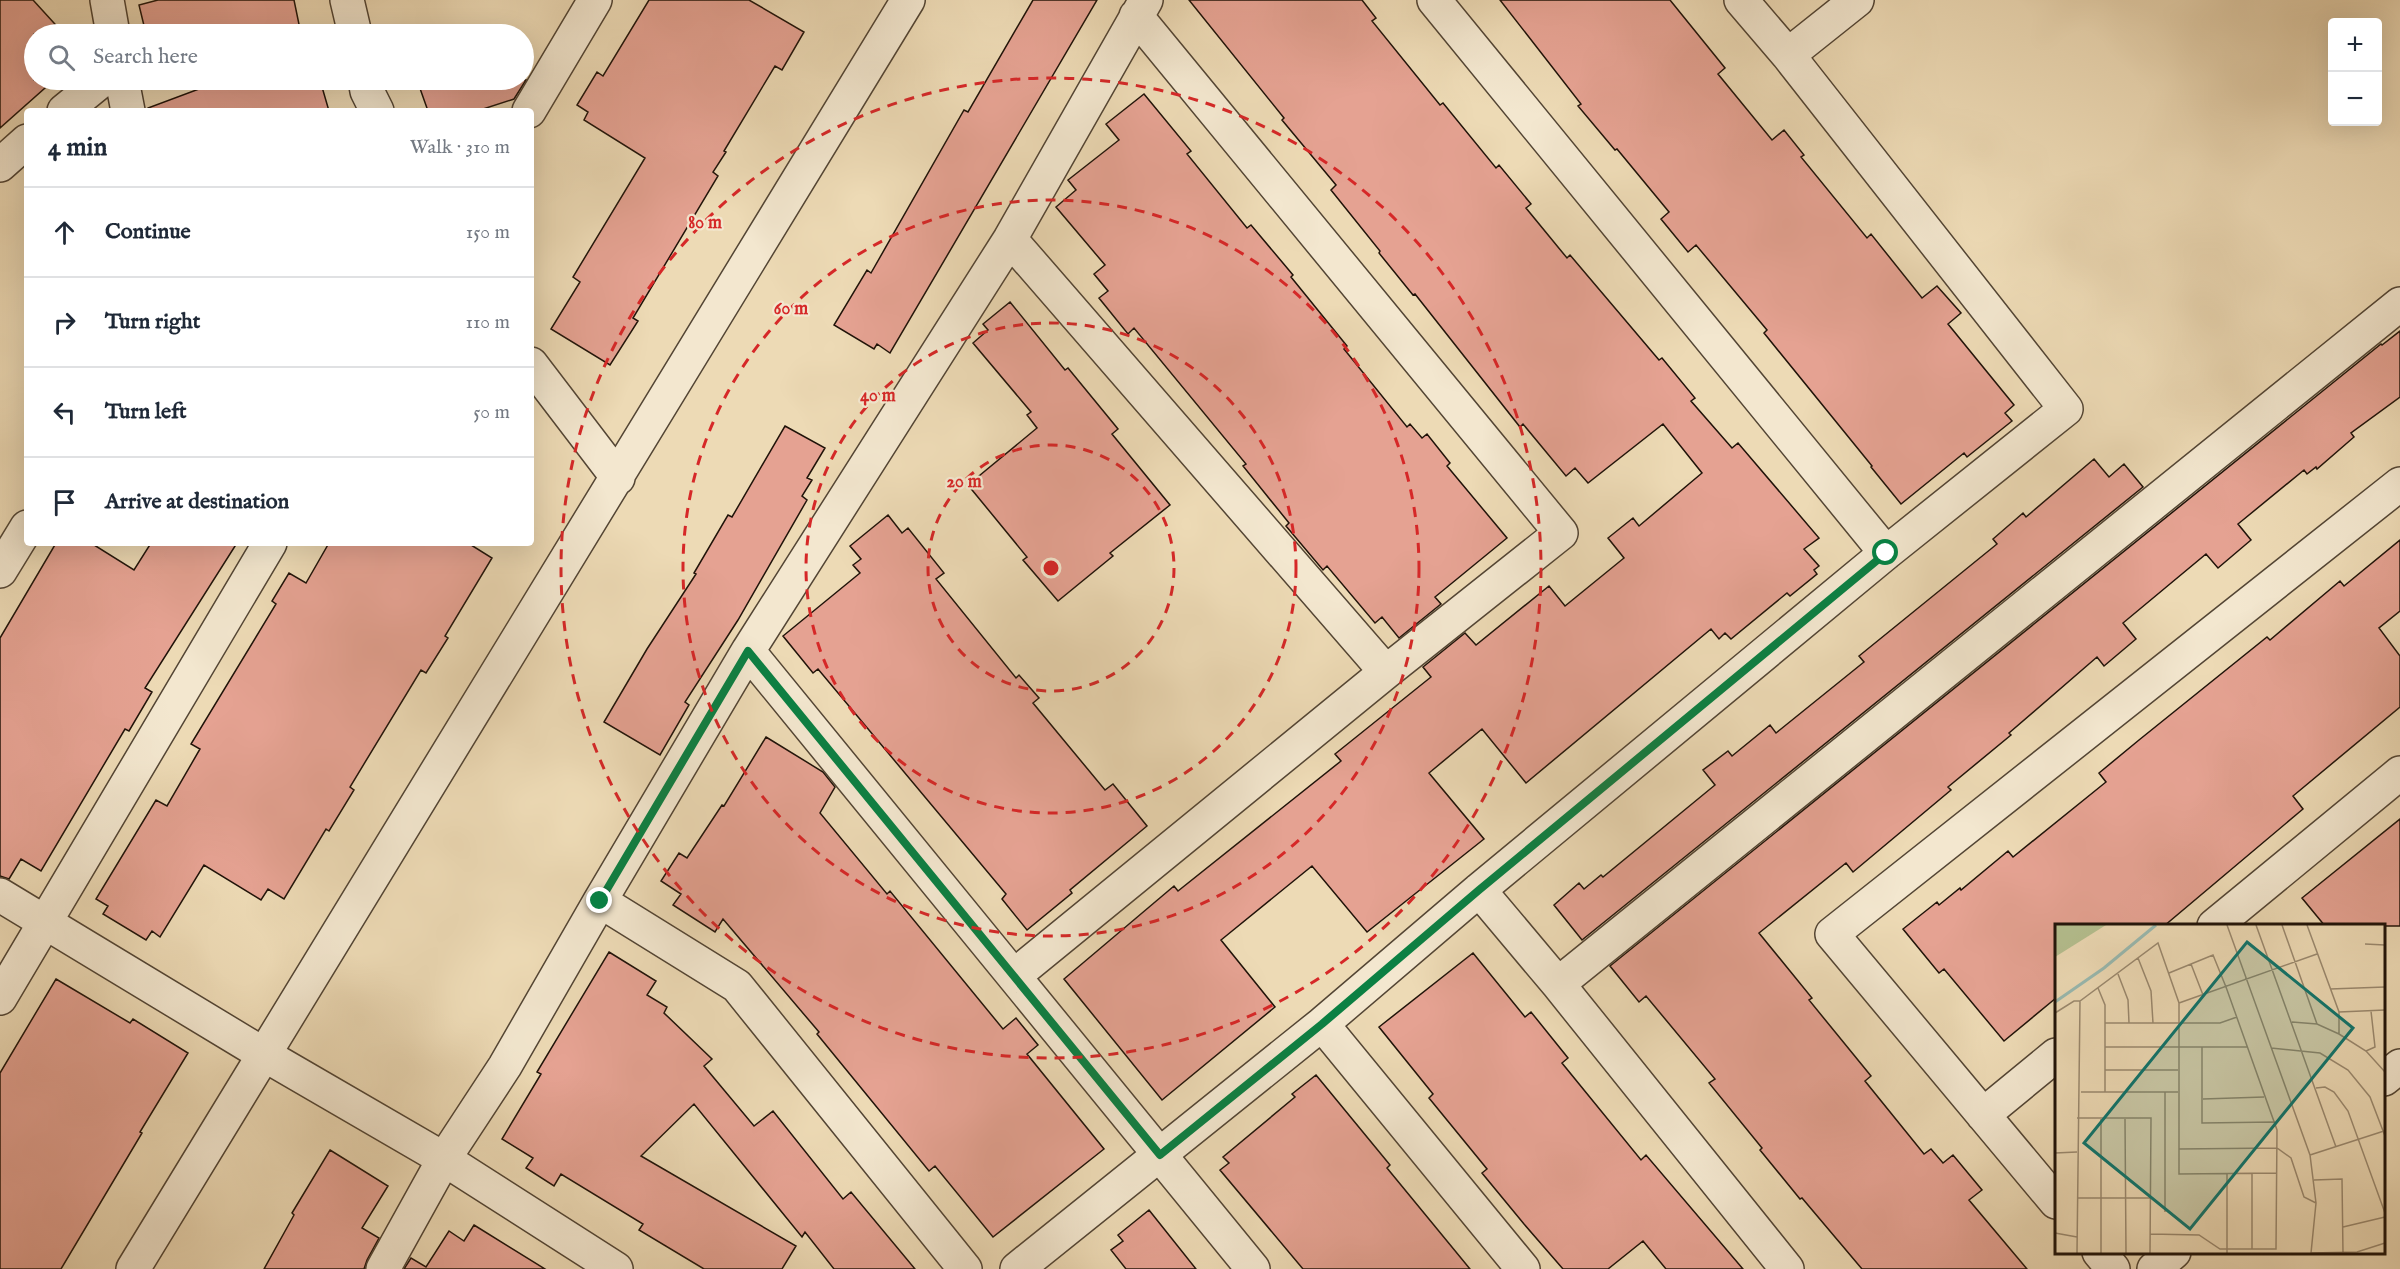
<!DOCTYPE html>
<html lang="en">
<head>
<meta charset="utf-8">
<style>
	:root { --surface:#fff; --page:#f6f6f7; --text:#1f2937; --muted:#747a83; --line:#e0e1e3 }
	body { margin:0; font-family:"IM FELL English",serif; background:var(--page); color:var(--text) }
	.controls { position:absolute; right:18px; top:18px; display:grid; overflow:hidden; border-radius:6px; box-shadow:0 6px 24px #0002 }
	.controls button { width:54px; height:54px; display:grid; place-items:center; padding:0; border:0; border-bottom:2px solid var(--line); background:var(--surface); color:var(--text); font:30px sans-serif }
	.stop { position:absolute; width:18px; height:18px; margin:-14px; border:4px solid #0b8043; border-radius:50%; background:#fff }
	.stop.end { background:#0b8043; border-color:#fff; box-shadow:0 2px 6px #0008 }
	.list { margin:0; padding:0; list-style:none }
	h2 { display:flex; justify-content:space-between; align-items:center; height:78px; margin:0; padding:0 24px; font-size:26px }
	h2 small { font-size:20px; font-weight:400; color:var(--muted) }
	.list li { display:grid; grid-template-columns:39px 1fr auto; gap:18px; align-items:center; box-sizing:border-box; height:90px; padding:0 24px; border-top:2px solid var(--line) }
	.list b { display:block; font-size:22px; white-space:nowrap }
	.list em { font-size:20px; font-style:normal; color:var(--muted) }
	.icon { flex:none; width:33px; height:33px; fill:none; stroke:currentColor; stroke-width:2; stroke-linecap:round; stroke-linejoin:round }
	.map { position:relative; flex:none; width:2400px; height:1269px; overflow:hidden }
	.search { position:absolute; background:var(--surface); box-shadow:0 6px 24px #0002; left:24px; top:24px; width:510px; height:66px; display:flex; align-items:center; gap:15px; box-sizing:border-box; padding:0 21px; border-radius:33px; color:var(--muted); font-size:22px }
	.panel { position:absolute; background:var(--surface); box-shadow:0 6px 24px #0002; left:24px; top:108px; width:510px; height:438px; border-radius:6px }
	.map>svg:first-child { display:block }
</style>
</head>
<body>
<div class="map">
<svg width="2400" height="1269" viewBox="0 0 2400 1269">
	<rect width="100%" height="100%" fill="#eddab5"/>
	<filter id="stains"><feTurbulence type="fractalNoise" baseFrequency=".00333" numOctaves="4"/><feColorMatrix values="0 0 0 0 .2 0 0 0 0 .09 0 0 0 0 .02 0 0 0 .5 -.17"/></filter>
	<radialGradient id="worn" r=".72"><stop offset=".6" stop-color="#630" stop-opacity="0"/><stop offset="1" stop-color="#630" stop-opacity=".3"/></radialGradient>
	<path fill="#e5a292" stroke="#201309" stroke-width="1.5" d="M 0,0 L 33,0 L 64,34 L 34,34 L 34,80 L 54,80 L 0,128 Z
		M 158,0 L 294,0 L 301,34 L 146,34 L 139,5 Z
		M 649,0 L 749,0 L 804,32 L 782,70 L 775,66 L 724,151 L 726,152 L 713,172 L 718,176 L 633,318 L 638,321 L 610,365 L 551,329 L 580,282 L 573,277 L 645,158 L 584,120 L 588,112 L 577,105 L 597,72 L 603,76 Z
		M 1033,0 L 1097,0 L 890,353 L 877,344 L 874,349 L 834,325 L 867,270 L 871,273 L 964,110 L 968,112 Z
		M 1189,0 L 1362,0 L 1376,18 L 1372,21 L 1440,105 L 1443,103 L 1496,168 L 1499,165 L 1531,204 L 1526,208 L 1567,258 L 1570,255 L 1659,360 L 1662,358 L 1695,398 L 1691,401 L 1732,448 L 1738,443 L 1819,538 L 1804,549 L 1819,566 L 1814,570 L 1817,574 L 1790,596 L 1787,593 L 1731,639 L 1725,633 L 1719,639 L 1711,629 L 1526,783 L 1482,729 L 1429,773 L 1484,839 L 1367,932 L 1312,866 L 1221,940 L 1275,1007 L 1162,1100 L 1064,979 L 1174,886 L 1178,891 L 1341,761 L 1335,754 L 1431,677 L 1423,667 L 1465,633 L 1476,645 L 1549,586 L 1565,606 L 1624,558 L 1608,538 L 1633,518 L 1639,526 L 1702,473 L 1663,424 L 1588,483 L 1575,468 L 1566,476 L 1523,424 L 1520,427 L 1415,294 L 1413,295 L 1379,253 L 1380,251 L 1331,190 L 1336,185 L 1282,120 L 1284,118 Z
		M 1500,0 L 1670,0 L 1725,68 L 1718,74 L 1772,140 L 1784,130 L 1804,155 L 1801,157 L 1867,238 L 1871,234 L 1922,298 L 1937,286 L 1961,313 L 1948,324 L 2014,405 L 2005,413 L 2012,421 L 1967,457 L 1964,453 L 1901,504 L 1871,467 L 1872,466 L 1764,333 L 1767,330 L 1696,245 L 1688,252 L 1661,219 L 1669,212 L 1617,149 L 1615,150 L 1578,106 L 1581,104 Z
		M 223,80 L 320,80 L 329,111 L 148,111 L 148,108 Z
		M 417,80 L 526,80 L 514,99 L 477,111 L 428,111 Z
		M 1144,94 L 1191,151 L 1187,154 L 1247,228 L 1251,225 L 1293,275 L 1291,277 L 1347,346 L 1344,349 L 1407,427 L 1410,424 L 1422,438 L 1427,434 L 1450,463 L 1447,466 L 1507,538 L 1435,597 L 1441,604 L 1399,638 L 1382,617 L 1375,623 L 1327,566 L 1323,570 L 1286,526 L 1289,523 L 1243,466 L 1246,464 L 1134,328 L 1128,334 L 1099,298 L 1108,291 L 1094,274 L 1105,265 L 1056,207 L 1076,190 L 1068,180 L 1119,140 L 1106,124 Z
		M 1010,302 L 1065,370 L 1068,368 L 1118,429 L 1112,434 L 1170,505 L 1110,553 L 1113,556 L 1058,601 L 1023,560 L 1027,557 L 968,485 L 1037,428 L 1027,415 L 1031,412 L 973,343 L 988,330 L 983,324 Z
		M 2400,331 L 2400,397 L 2351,433 L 2354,437 L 2317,469 L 2316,467 L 2307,474 L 2304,470 L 2238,524 L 2251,540 L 2218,568 L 2206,554 L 2123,623 L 2136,639 L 2104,666 L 2097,657 L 2009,733 L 2011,735 L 1948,787 L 1951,790 L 1853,872 L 1846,863 L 1759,933 L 1812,998 L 1809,1000 L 1871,1076 L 1865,1081 L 1924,1154 L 1931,1149 L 1943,1163 L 1953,1155 L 1982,1190 L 1969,1200 L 2027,1269 L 1862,1269 L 1802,1198 L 1800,1199 L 1760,1150 L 1762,1148 L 1709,1083 L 1715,1079 L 1646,996 L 1639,1002 L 1610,966 L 2381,344 L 2382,345 Z
		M 785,426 L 825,448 L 807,478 L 812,480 L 802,496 L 807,500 L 738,620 L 685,702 L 689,705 L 660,755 L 604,722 L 647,649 L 696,574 L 694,573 L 728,515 L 732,517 Z
		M 2094,459 L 2109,477 L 2124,464 L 2143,487 L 1582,940 L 1554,905 L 1579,883 L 1584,889 L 1601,875 L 1603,877 L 1715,785 L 1703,770 L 1728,751 L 1732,756 L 1770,725 L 1776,733 L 1864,662 L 1859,656 L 1997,544 L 1993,539 L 2023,513 L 2026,517 Z
		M 888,515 L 902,533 L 908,528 L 944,573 L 936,579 L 1016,678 L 1019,675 L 1039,698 L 1033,703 L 1105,790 L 1113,784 L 1147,826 L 1070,890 L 1072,893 L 1027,930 L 1002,899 L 1006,894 L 818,669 L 813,673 L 783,636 L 860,573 L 853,565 L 861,559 L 850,546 Z
		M 2400,540 L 2400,611 L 2379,628 L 2400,656 L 2400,707 L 2293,796 L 2303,809 L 2164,926 L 2056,926 L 2056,998 L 2004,1041 L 1944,969 L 1939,973 L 1903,929 L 1937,902 L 1939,905 L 1960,888 L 1961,890 L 2008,851 L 2013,857 L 2106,782 L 2099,773 L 2139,740 L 2267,637 L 2270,640 L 2340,581 L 2344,586 Z
		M 56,543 L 91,543 L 134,570 L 151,543 L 237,543 L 145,688 L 152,692 L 129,731 L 125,729 L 41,871 L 21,859 L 9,879 L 0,876 L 0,638 Z
		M 329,543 L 468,543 L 492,558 L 445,636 L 448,638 L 426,673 L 421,670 L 350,787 L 354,790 L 329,831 L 326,829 L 284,899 L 268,889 L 261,900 L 204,865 L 160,937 L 152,931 L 146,940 L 103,914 L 108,906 L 96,899 L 156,800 L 167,806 L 200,749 L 191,744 L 276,604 L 272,601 L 289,573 L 306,583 Z
		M 766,737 L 823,772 L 835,787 L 820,813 L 887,894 L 890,891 L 1003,1029 L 1016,1018 L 1038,1045 L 1027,1054 L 1104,1149 L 993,1237 L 935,1166 L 929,1171 L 817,1034 L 819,1032 L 723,919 L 715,932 L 673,905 L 681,894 L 661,881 L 679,853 L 687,858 L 722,805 L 724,806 Z
		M 2400,819 L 2400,926 L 2325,926 L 2302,898 Z
		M 609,952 L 656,981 L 647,995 L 667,1007 L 664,1013 L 712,1059 L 704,1066 L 754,1126 L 773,1111 L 843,1199 L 851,1192 L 915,1269 L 834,1269 L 805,1232 L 802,1237 L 694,1104 L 641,1156 L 796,1246 L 782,1269 L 704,1269 L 639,1230 L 643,1224 L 561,1174 L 554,1186 L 526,1168 L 533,1158 L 502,1139 L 541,1074 L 537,1072 Z
		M 1473,953 L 1525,1017 L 1531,1012 L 1568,1058 L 1562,1063 L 1641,1160 L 1646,1155 L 1743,1269 L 1666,1269 L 1643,1241 L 1608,1269 L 1563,1269 L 1524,1224 L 1482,1173 L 1487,1169 L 1429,1098 L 1433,1094 L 1379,1027 Z
		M 56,979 L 130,1023 L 133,1019 L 188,1053 L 140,1132 L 142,1133 L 61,1269 L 0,1269 L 0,1073 Z
		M 1316,1075 L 1390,1165 L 1387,1168 L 1470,1269 L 1303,1269 L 1220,1170 L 1229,1163 L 1223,1157 L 1295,1097 L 1292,1094 Z
		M 330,1150 L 388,1186 L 362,1228 L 379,1238 L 367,1260 L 364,1269 L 264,1269 L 294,1215 L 292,1213 Z
		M 1149,1210 L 1196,1269 L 1126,1269 L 1111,1250 L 1123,1241 L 1118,1235 Z
		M 474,1225 L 545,1269 L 404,1269 L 411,1258 L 426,1267 L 449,1231 L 464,1241 Z"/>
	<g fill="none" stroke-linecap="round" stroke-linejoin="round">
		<defs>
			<path id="minor" d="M 107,0 L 113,34
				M 1434,0 L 1886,553
				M 1788,55 L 1857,0
				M 122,80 L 128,111
				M 64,111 L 102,80
				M 529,111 L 595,0
				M 0,165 L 27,141
				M 1010,239 L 1386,672
				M 0,571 L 27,527
				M 748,651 L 1253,1269
				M 1479,890 L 1558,984 L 1787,1269
				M 0,895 L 263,1054 L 444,1159 L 616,1269
				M 600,901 L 737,986 L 965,1269
				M 2214,926 L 2400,773
				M 1014,976 L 1386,672 L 1561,533 L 1136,16
				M 1558,984 L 2400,304
				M 0,998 L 270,543
				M 1322,1024 L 1523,1269
				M 2384,1079 L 2400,1066
				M 1983,1115 L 2056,1055
				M 2056,1202 L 1832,934 L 2400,484
				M 2099,1252 L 2113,1269
				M 383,1269 L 444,1159 L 505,1066 L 600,901 L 748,651 L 1010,239 L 1146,0
				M 1017,1269 L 1322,1024 L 1479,890 L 1886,553 L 2066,409 L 1788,55 L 1741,0
				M 2154,1269 L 2174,1252"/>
			<path id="tertiary" d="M 347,0 L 355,34
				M 365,80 L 367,91 L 377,111
				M 531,364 L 618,478
				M 133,1269 L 908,0"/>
		</defs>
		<use href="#minor" stroke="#534534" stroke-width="36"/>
		<use href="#tertiary" stroke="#534534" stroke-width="36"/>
		<use href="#minor" stroke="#f3e7cf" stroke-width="33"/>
		<use href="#tertiary" stroke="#f3e7cf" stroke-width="33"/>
	</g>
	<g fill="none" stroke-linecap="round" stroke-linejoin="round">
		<path stroke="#0b8043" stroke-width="8" d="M 600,901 L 748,651 L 1160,1155 L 1322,1024 L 1479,890 L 1886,553"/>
	</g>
	<g fill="none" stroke="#d62828" stroke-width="3" stroke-dasharray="10 8">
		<circle cx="1051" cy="568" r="123"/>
		<circle cx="1051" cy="568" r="245"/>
		<circle cx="1051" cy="568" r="368"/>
		<circle cx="1051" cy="568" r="490"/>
	</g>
	<g transform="translate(2055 924)">
		<rect width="330" height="330" fill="#eddab5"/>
		<path d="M 0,1 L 51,1 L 0,33 Z" fill="#b5c090"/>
		<path fill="none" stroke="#99bab1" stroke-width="3" d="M 0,78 L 49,44 L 101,1"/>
		<path fill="none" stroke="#9b8a70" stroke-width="1.5" d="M 172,1 L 255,231 L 261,279 L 256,329M 201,1 L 281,223M 227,1 L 262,100M 252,1 L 284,88 L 284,110M 310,20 L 330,21M 83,34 L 96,67 L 98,99M 136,40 L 148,71M 63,50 L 73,76 L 74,99M 43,64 L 50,81 L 50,168M 275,65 L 330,63M 124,79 L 262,30M 284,88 L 330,86M 0,89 L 19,77 L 25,77 L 103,19 L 124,79 L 124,250 L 222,249M 237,98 L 262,100 L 284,110 L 311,127 L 330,148M 50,99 L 165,99 L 182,93M 50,123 L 193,123M 147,123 L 147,199 L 220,198M 216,124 L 265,129 L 293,146 L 315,173 L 330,212M 311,127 L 320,123 L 316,87M 50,146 L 123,146M 261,164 L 270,163 L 279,168 L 293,187 L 330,289M 26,168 L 123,168M 148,175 L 209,173M 22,194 L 96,194 L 95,329M 46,195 L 46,329M 70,195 L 71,329M 124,225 L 222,224 L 236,234 L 249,273 L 261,279M 0,229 L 22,228M 255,231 L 329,207M 259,256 L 287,255 L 288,329M 22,274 L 95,274M 110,288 L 110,168M 288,303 L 330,293M 0,309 L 22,313M 95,310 L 144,311 L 165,325 L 221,325 L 222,206 L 171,63 L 158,31 L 114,49M 197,325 L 197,250M 22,329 L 25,77M 172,329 L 172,250M 256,329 L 302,328 L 330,319"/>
		<path fill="#0f766e" fill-opacity="0.15" stroke="#0f766e" stroke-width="3" d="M 192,18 L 298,104 L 135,305 L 29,219 Z"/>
		<rect width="330" height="330" fill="none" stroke="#201309" stroke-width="3"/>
	</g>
	<circle cx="1051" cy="568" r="9" fill="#d62828" stroke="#f3e7cf" stroke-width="3"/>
	<g font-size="18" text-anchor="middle" font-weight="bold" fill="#d62828" stroke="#f3e7cf" stroke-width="4.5" stroke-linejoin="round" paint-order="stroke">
		<text x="705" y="228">80 m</text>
		<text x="791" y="314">60 m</text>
		<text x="878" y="401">40 m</text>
		<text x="964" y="487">20 m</text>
	</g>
	<rect width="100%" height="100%" filter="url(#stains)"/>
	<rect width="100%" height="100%" fill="url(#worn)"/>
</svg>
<div class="controls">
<button>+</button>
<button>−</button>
</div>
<div class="stop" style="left:1886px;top:553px"></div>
<div class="stop end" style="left:600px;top:901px"></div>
<div class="search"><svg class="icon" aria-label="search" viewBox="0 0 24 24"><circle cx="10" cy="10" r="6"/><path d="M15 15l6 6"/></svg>Search here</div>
<section class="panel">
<h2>4 min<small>Walk · 310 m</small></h2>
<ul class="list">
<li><svg class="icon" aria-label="ahead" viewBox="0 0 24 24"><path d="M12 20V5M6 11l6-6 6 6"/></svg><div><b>Continue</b></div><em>150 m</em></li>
<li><svg class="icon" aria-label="right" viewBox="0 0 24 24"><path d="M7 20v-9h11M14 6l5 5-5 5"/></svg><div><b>Turn right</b></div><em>110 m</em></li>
<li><svg class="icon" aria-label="left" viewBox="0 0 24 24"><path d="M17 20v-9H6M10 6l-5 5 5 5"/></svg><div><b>Turn left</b></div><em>50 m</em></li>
<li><svg class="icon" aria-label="arrive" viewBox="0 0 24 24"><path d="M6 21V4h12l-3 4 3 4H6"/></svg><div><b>Arrive at destination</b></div></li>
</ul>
</section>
</div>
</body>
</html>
